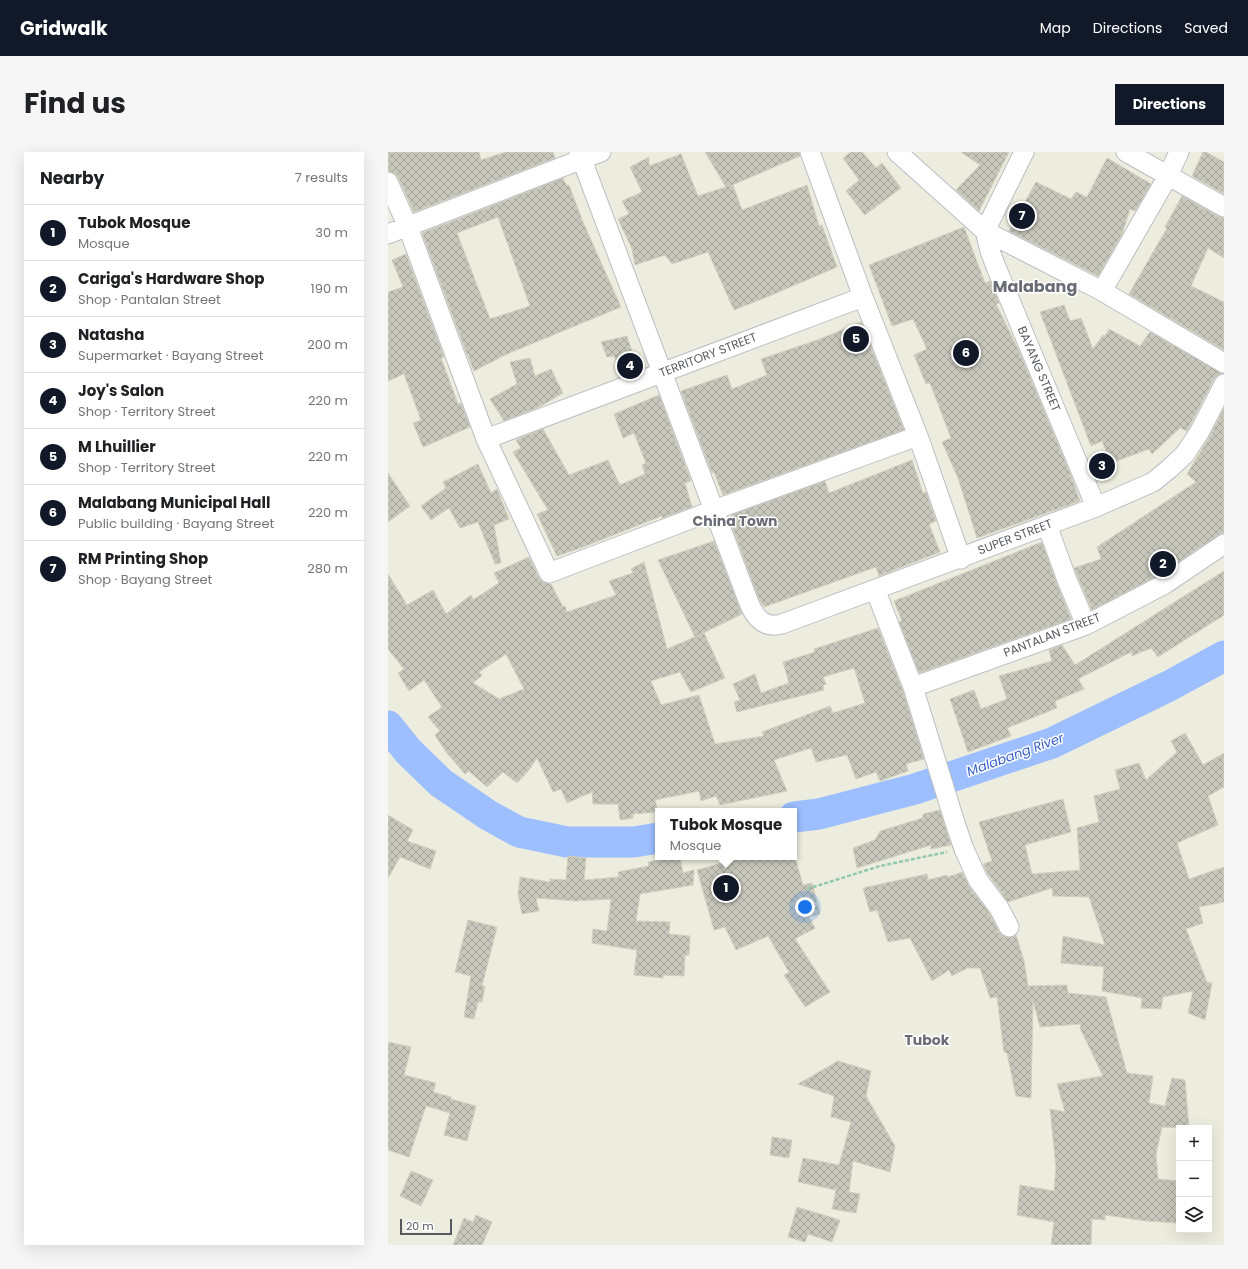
<!DOCTYPE html>
<html lang="en">
<head>
<meta charset="utf-8">
<style>
	:root { --surface:#fff; --page:#f6f6f6; --text:#202124; --muted:#757577; --line:#e0e0e0; --accent:#111827 }
	body { margin:0; font-family:Poppins,sans-serif; background:var(--page); color:var(--text) }
	.controls { position:absolute; right:12px; bottom:12px; display:grid; overflow:hidden; border-radius:0px; box-shadow:0 4px 16px #0002 }
	.controls button { width:36px; height:36px; display:grid; place-items:center; padding:0; border:0; border-bottom:1px solid var(--line); background:var(--surface); color:var(--text); font:20px sans-serif }
	.scale { position:absolute; left:12px; bottom:10px; width:52px; box-sizing:border-box; padding-left:4px; border:2px solid #585a62; border-top:0; font-size:11px; line-height:14px; white-space:nowrap; color:#585a62; -webkit-text-stroke:3px #fff; paint-order:stroke }
	.you { position:absolute; left:417px; top:755px; width:14px; height:14px; margin:-10px; border:3px solid #fff; border-radius:50%; background:#1a73e8; box-shadow:0 0 0 6px #1a73e833 }
	.badge { display:grid; place-items:center; width:26px; height:26px; border-radius:50%; background:var(--accent); color:#fff; font-size:13px; font-weight:700 }
	.pin { position:absolute; translate:-50% -50%; border:2px solid #fff; box-shadow:0 1px 4px #0006 }
	.popup { position:absolute; left:267px; top:656px; width:142px; height:52px; box-sizing:border-box; display:grid; place-content:center; border-radius:0px; background:var(--surface); filter:drop-shadow(0 1px 3px #0005); font-size:13px; white-space:nowrap; color:var(--muted) }
	.popup b { font-size:15px; color:var(--text) }
	.popup::after { content:''; position:absolute; left:50%; top:100%; margin-left:-8px; border:8px solid transparent; border-top-color:var(--surface) }
	.list { margin:0; padding:0; list-style:none }
	h2 { display:flex; justify-content:space-between; align-items:center; height:52px; margin:0; padding:0 16px; font-size:17px }
	h2 small { font-size:13px; font-weight:400; color:var(--muted) }
	.list li { display:grid; grid-template-columns:26px 1fr auto; gap:12px; align-items:center; box-sizing:border-box; height:56px; padding:0 16px; border-top:1px solid var(--line) }
	.list b { display:block; font-size:15px; white-space:nowrap }
	.list p { margin:0; font-size:13px; white-space:nowrap; color:var(--muted) }
	.list em { font-size:13px; font-style:normal; color:var(--muted) }
	.icon { flex:none; width:22px; height:22px; fill:none; stroke:currentColor; stroke-width:2; stroke-linecap:round; stroke-linejoin:round }
	.map { position:relative; flex:none; width:836px; height:1093px; overflow:hidden; border-radius:0px }
	header { display:flex; align-items:center; gap:24px; box-sizing:border-box; height:56px; padding:0 20px; background:var(--accent); color:#fff }
	header strong { font-size:19px }
	nav { display:flex; gap:22px; margin-inline-start:auto; font-size:14px }
	.intro { display:flex; align-items:center; justify-content:space-between; box-sizing:border-box; height:96px; padding:0 24px }
	h1 { margin:0; font-size:28px }
	.button { padding:10px 18px; border-radius:0px; background:var(--accent); color:#fff; font-size:14px; font-weight:700 }
	main { display:flex; gap:24px; padding:0 24px }
	aside { flex:1; background:var(--surface); border-radius:0px; box-shadow:0 4px 16px #0002 }
	.map>svg:first-child { display:block }
</style>
</head>
<body>
<header>
<strong>Gridwalk</strong>
<nav><a>Map</a><a>Directions</a><a>Saved</a></nav>
</header>
<div class="intro"><h1>Find us</h1><a class="button">Directions</a></div>
<main>
<aside>
<h2>Nearby<small>7 results</small></h2>
<ul class="list">
<li><span class="badge">1</span><div><b>Tubok Mosque</b><p>Mosque</p></div><em>30 m</em></li>
<li><span class="badge">2</span><div><b>Cariga's Hardware Shop</b><p>Shop · Pantalan Street</p></div><em>190 m</em></li>
<li><span class="badge">3</span><div><b>Natasha</b><p>Supermarket · Bayang Street</p></div><em>200 m</em></li>
<li><span class="badge">4</span><div><b>Joy's Salon</b><p>Shop · Territory Street</p></div><em>220 m</em></li>
<li><span class="badge">5</span><div><b>M Lhuillier</b><p>Shop · Territory Street</p></div><em>220 m</em></li>
<li><span class="badge">6</span><div><b>Malabang Municipal Hall</b><p>Public building · Bayang Street</p></div><em>220 m</em></li>
<li><span class="badge">7</span><div><b>RM Printing Shop</b><p>Shop · Bayang Street</p></div><em>280 m</em></li>
</ul>
</aside>
<div class="map">
<svg width="836" height="1093" viewBox="0 0 836 1093">
	<defs>
		<pattern id="building-cross-hatch" width="8" height="8" patternUnits="userSpaceOnUse"><rect width="8" height="8" fill="#c8c7bc"/><path d="M0 0l8 8M0 8l8-8" fill="none" stroke="#a5a59c"/></pattern>
	</defs>
	<rect width="100%" height="100%" fill="#ededdf"/>
	<g fill="none" stroke-linecap="round" stroke-linejoin="round">
		<path stroke="#9dbeff" stroke-width="31" d="M 0,574 L 20,599 L 53,631 L 100,663 L 131,680 L 179,690 L 246,690 L 270,686
			M 406,665 L 431,662 L 527,637 L 664,591 L 781,534 L 836,504"/>
	</g>
	<path fill="url(#building-cross-hatch)" stroke="#d2d0bd" fill-rule="evenodd" d="M 0,0 L 91,0 L 93,8 L 118,0 L 165,0 L 167,6 L 26,60 L 10,25 L 6,21 L 0,19 Z
		M 317,0 L 411,0 L 412,4 L 342,34 L 345,33 L 354,58 L 419,33 L 431,74 L 434,73 L 449,115 L 379,145 L 346,158 L 320,100 L 284,112 L 277,103 L 247,113 L 244,97 L 230,67 L 241,62 L 234,49 L 254,40 L 242,15 L 261,5 L 261,14 L 293,2 L 310,44 L 338,35 Z
		M 463,0 L 474,0 L 488,16 L 494,11 L 513,36 L 477,63 L 458,39 L 471,28 L 455,6 Z
		M 573,0 L 621,0 L 591,59 L 568,38 L 592,13 Z
		M 815,0 L 818,0 L 836,10 L 836,42 L 804,24 Z
		M 719,6 L 763,32 L 747,59 L 742,57 L 734,82 L 710,124 L 621,79 L 648,30 L 683,47 L 688,40 L 699,45 Z
		M 175,26 L 179,34 L 181,33 L 195,70 L 233,155 L 119,202 L 86,219 L 77,197 L 34,81 ZM 110,65 L 142,154 L 102,167 L 69,81 Z
		M 794,44 L 831,65 L 836,66 L 836,106 L 820,96 L 803,134 L 836,150 L 836,198 L 741,142 L 779,76 L 777,75 Z
		M 576,75 L 597,131 L 602,129 L 611,151 L 608,152 L 631,199 L 682,321 L 692,349 L 589,386 L 570,326 L 554,290 L 563,286 L 542,231 L 538,232 L 526,203 L 539,197 L 525,167 L 504,174 L 481,113 Z
		M 18,102 L 56,205 L 53,206 L 70,252 L 73,251 L 82,275 L 35,295 L 25,271 L 33,268 L 16,222 L 0,229 L 0,140 L 15,135 L 4,108 Z
		M 676,153 L 682,169 L 693,166 L 705,197 L 715,183 L 717,184 L 721,177 L 752,194 L 762,180 L 834,221 L 830,223 L 826,227 L 799,279 L 792,276 L 764,302 L 761,297 L 723,311 L 714,289 L 703,294 L 652,160 Z
		M 473,170 L 516,278 L 335,343 L 326,320 L 324,321 L 293,239 L 339,223 L 344,237 L 379,223 L 373,207 L 432,187 Z
		M 239,184 L 250,218 L 235,224 L 226,204 L 219,205 L 213,190 Z
		M 142,206 L 147,224 L 163,217 L 175,241 L 151,255 L 116,269 L 102,247 L 129,232 L 122,210 Z
		M 271,243 L 303,329 L 297,331 L 304,355 L 274,366 L 274,364 L 195,395 L 169,404 L 149,362 L 160,358 L 125,300 L 133,296 L 128,288 L 155,277 L 181,323 L 220,308 L 232,333 L 257,322 L 254,313 L 258,311 L 246,281 L 235,286 L 226,262 Z
		M 836,256 L 836,381 L 830,383 L 771,423 L 704,458 L 686,416 L 713,407 L 709,395 L 808,330 L 799,322 L 822,284 Z
		M 524,308 L 535,341 L 538,340 L 548,369 L 541,372 L 552,400 L 491,424 L 488,415 L 376,455 L 371,447 L 341,366 L 344,364 L 343,363 L 437,329 L 441,341 Z
		M 90,312 L 103,341 L 109,337 L 121,367 L 106,373 L 113,411 L 107,412 L 90,370 L 72,376 L 61,356 L 43,368 L 33,354 L 58,336 L 55,330 Z
		M 0,321 L 22,354 L 0,370 Z
		M 326,389 L 354,462 L 307,485 L 270,408 Z
		M 654,390 L 669,432 L 683,467 L 531,521 L 511,470 L 514,469 L 506,449 Z
		M 141,405 L 151,426 L 155,430 L 163,432 L 175,455 L 177,454 L 179,460 L 228,443 L 221,429 L 245,421 L 243,417 L 256,410 L 279,497 L 316,481 L 337,526 L 303,540 L 292,520 L 263,529 L 273,553 L 311,543 L 327,592 L 376,584 L 374,580 L 442,554 L 445,561 L 477,551 L 466,516 L 435,525 L 438,532 L 435,533 L 436,538 L 349,560 L 346,550 L 352,548 L 345,532 L 367,522 L 373,541 L 401,531 L 395,510 L 427,500 L 426,497 L 490,476 L 515,539 L 536,607 L 518,612 L 520,619 L 492,629 L 488,620 L 468,627 L 459,603 L 428,610 L 423,596 L 386,608 L 399,639 L 332,653 L 328,644 L 313,649 L 311,639 L 267,648 L 270,660 L 245,662 L 245,666 L 232,668 L 230,652 L 205,652 L 204,640 L 179,651 L 173,637 L 165,640 L 149,606 L 141,618 L 129,631 L 115,620 L 99,635 L 81,619 L 77,622 L 58,600 L 47,583 L 52,579 L 40,565 L 54,555 L 36,528 L 21,539 L 10,521 L 16,517 L 0,497 L 0,422 L 19,453 L 45,438 L 58,462 L 83,443 L 85,448 L 111,431 L 106,421 ZM 118,502 L 136,537 L 111,547 L 85,531 L 94,523 L 91,520 Z
		M 836,419 L 836,463 L 770,505 L 763,496 L 744,504 L 743,500 L 690,527 L 696,537 L 667,549 L 669,556 L 619,576 L 623,584 L 580,600 L 562,547 L 586,538 L 593,557 L 619,547 L 611,524 L 664,509 L 661,498 L 674,493 L 687,513 Z
		M 797,581 L 815,613 L 836,601 L 836,635 L 820,644 L 830,673 L 789,691 L 801,727 L 836,715 L 836,750 L 811,755 L 815,771 L 798,777 L 819,830 L 824,831 L 817,868 L 800,861 L 805,839 L 775,845 L 773,857 L 753,856 L 754,846 L 714,839 L 716,815 L 673,811 L 675,784 L 717,793 L 701,745 L 665,744 L 664,736 L 620,750 L 600,722 L 595,712 L 604,709 L 591,670 L 675,647 L 683,680 L 637,693 L 644,722 L 692,718 L 689,676 L 711,670 L 706,644 L 732,637 L 727,618 L 751,611 L 758,628 L 789,600 L 783,589 Z
		M 552,658 L 563,693 L 543,697 L 543,693 L 469,716 L 465,696 L 487,688 L 492,679 L 535,666 L 535,662 Z
		M 0,663 L 25,678 L 19,689 L 48,699 L 42,717 L 12,705 L 0,726 Z
		M 180,704 L 198,706 L 196,728 L 231,725 L 230,720 L 261,714 L 260,710 L 288,705 L 292,705 L 295,721 L 306,718 L 305,733 L 252,742 L 248,769 L 282,770 L 281,782 L 302,784 L 301,803 L 297,803 L 296,824 L 275,823 L 275,826 L 246,823 L 249,798 L 204,791 L 205,777 L 219,779 L 223,747 L 188,749 L 148,746 L 151,759 L 134,762 L 130,742 L 132,725 L 162,730 L 162,727 L 178,728 Z
		M 355,705 L 407,705 L 415,733 L 424,731 L 432,762 L 421,765 L 427,776 L 407,787 L 442,840 L 417,855 L 396,823 L 401,820 L 380,784 L 348,798 L 337,775 L 326,778 L 309,718 Z
		M 574,720 L 581,734 L 602,762 L 611,780 L 615,784 L 620,786 L 628,783 L 636,809 L 640,834 L 679,833 L 680,841 L 718,845 L 739,921 L 765,924 L 761,951 L 777,954 L 784,926 L 797,928 L 801,976 L 774,975 L 768,1002 L 770,1027 L 791,1029 L 791,1071 L 758,1069 L 717,1063 L 717,1068 L 704,1067 L 703,1093 L 663,1093 L 666,1070 L 629,1063 L 632,1033 L 666,1039 L 668,1015 L 662,957 L 677,960 L 669,932 L 715,924 L 692,876 L 693,872 L 652,875 L 645,849 L 643,946 L 628,944 L 619,901 L 616,900 L 609,845 L 602,846 L 592,816 L 579,816 L 564,824 L 561,818 L 544,829 L 522,786 L 500,790 L 489,758 L 482,760 L 475,736 L 539,722 L 540,728 L 559,723 L 560,725 Z
		M 80,768 L 109,775 L 94,834 L 97,834 L 94,850 L 90,850 L 86,867 L 76,865 L 83,824 L 67,820 Z
		M 0,890 L 23,895 L 16,923 L 48,931 L 45,940 L 63,945 L 63,947 L 88,954 L 79,989 L 56,983 L 62,961 L 38,954 L 21,1005 L 0,998 Z
		M 450,909 L 483,919 L 478,944 L 507,994 L 502,1020 L 465,1009 L 461,1040 L 472,1042 L 468,1061 L 444,1057 L 448,1038 L 410,1030 L 415,1006 L 451,1013 L 463,970 L 443,965 L 446,944 L 410,932 Z
		M 384,985 L 404,988 L 401,1006 L 382,1003 Z
		M 23,1019 L 45,1028 L 33,1054 L 12,1044 Z
		M 409,1055 L 452,1068 L 444,1090 L 420,1082 L 417,1090 L 400,1085 Z
		M 88,1063 L 104,1070 L 94,1093 L 65,1093 L 76,1066 L 85,1070 Z"/>
	<g fill="none" stroke-linecap="round" stroke-linejoin="round">
		<defs>
			<path id="minor" d="M 191,0 L 361,451 C 367,466 377,477 394,472 L 708,355 L 765,330 L 781,317 L 797,302 L 812,279 L 836,232
				M 422,0 L 475,145 L 530,284 L 573,407
				M 509,0 L 597,79 L 714,139 L 836,211
				M 636,0 L 597,79 L 602,99 L 608,115 L 708,355
				M 738,0 L 836,55
				M 0,30 L 20,75 L 98,287 L 161,421 L 326,358 L 530,284
				M 0,82 L 213,0
				M 714,139 L 780,24 L 791,0
				M 98,287 L 475,145
				M 659,373 L 679,428 L 698,473
				M 487,437 L 525,535 L 568,674 L 576,697 L 590,728 L 611,756 L 621,775
				M 525,535 L 698,473 L 777,432 L 836,392"/>
		</defs>
		<use href="#minor" stroke="#bcbdc4" stroke-width="21"/>
		<path stroke="#92c8ad" stroke-width="2.5" stroke-dasharray="4 2" stroke-linecap="butt" d="M 419,737 L 492,714 L 559,700"/>
		<use href="#minor" stroke="#fff" stroke-width="19"/>
	</g>
	<g text-anchor="middle" stroke-width="3" stroke-linejoin="round" paint-order="stroke">
		<g font-size="12" fill="#585a62" stroke="#fff">
			<text transform="translate(320 203) rotate(-21)" y="4">TERRITORY STREET</text>
			<text transform="translate(651 217) rotate(67)" y="4">BAYANG STREET</text>
			<text transform="translate(627 385) rotate(-21)" y="4">SUPER STREET</text>
			<text transform="translate(664 483) rotate(-21)" y="4">PANTALAN STREET</text>
		</g>
		<g font-size="13" font-style="italic" fill="#375eca" stroke="#fff">
			<text transform="translate(627 602) rotate(-20)" y="5">Malabang River</text>
		</g>
		<g font-size="14" font-weight="bold" fill="#696c74" stroke="#fff">
			<text x="347" y="374">China Town</text>
			<text x="539" y="893">Tubok</text>
		</g>
		<g font-size="16" font-weight="bold" fill="#696c74" stroke="#fff">
			<text x="647" y="140">Malabang</text>
		</g>
	</g>
</svg>
<div class="controls">
<button>+</button>
<button>−</button>
<button><svg class="icon" aria-label="layers" viewBox="0 0 24 24"><path d="M12 4l9 5-9 5-9-5zM3 14l9 5 9-5"/></svg></button>
</div>
<div class="scale">20 m</div>
<div class="you"></div>
<div class="pin badge" style="left:338px;top:736px">1</div>
<div class="popup"><b>Tubok Mosque</b>Mosque</div>
<div class="pin badge" style="left:775px;top:412px">2</div>
<div class="pin badge" style="left:714px;top:314px">3</div>
<div class="pin badge" style="left:242px;top:214px">4</div>
<div class="pin badge" style="left:468px;top:187px">5</div>
<div class="pin badge" style="left:578px;top:201px">6</div>
<div class="pin badge" style="left:634px;top:64px">7</div>
</div>
</main>
</body>
</html>
